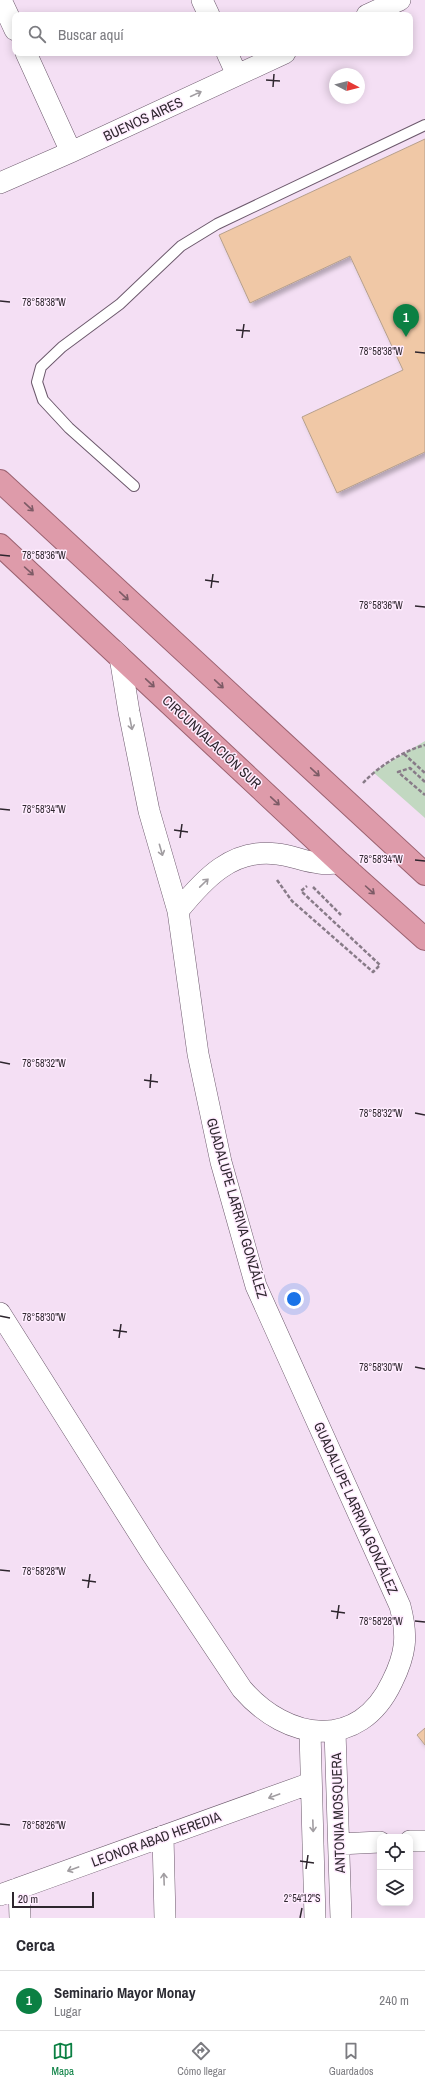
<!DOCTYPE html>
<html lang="es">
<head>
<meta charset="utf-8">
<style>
	:root { --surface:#fff; --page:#f2f2f3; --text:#2b2b33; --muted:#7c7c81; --line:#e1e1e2; --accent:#0b8043 }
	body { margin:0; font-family:"Archivo Narrow",sans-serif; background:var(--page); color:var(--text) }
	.controls { position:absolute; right:12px; bottom:12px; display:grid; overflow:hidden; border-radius:8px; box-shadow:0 2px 10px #0003 }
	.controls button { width:36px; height:36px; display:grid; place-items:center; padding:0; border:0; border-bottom:1px solid var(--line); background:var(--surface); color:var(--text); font:20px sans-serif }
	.compass { position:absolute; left:329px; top:68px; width:36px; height:36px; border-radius:50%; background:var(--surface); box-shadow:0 2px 10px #0003; rotate:97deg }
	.scale { position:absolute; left:12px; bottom:10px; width:82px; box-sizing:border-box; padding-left:4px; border:2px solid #2e262e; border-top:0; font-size:11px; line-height:14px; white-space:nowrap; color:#2e262e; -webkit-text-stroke:3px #ffedff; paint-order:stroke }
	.you { position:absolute; left:294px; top:1299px; width:14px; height:14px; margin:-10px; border:3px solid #fff; border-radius:50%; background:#1a73e8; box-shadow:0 0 0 6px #1a73e833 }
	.badge { display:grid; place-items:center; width:26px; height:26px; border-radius:50%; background:var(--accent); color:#fff; font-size:13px; font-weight:700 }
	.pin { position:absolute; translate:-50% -33px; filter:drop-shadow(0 1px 2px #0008) }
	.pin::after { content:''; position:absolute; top:21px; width:14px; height:12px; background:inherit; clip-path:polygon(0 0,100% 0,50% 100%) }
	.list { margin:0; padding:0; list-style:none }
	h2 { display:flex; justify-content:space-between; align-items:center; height:52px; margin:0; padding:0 16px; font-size:17px }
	h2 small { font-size:13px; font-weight:400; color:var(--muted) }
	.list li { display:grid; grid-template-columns:26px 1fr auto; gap:12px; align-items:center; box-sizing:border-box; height:60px; padding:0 16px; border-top:1px solid var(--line) }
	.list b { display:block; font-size:15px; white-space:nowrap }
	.list p { margin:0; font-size:13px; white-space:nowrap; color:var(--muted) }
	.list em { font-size:13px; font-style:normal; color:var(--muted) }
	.icon { flex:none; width:22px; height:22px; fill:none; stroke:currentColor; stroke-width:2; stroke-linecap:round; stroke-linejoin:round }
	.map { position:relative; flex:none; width:425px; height:1918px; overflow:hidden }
	.search { position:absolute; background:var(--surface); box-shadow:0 2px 10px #0003; left:12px; right:12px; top:12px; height:44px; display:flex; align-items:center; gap:10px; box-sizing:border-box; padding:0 14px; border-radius:8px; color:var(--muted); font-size:15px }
	.sheet { height:112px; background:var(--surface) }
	nav { display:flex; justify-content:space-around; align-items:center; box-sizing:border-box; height:56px; border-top:1px solid var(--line); background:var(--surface); font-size:11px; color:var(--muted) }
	nav a { display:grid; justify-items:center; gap:2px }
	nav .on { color:var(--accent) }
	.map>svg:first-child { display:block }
</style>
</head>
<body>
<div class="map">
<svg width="425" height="1918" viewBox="0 0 425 1918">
	<defs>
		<filter id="shadow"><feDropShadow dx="3.5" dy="3.5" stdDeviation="2" flood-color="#0004"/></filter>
	</defs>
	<rect width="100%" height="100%" fill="#f4dff4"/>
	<path fill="#c2d8c1" d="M 425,741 L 425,818 L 373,772 Z"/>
	<path fill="#f0c8a6" stroke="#b6a08d" filter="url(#shadow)" d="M 425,139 L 425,452 L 337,493 L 302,417 L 403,370 L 350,256 L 250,303 L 219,235 Z
		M 425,1728 L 425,1745 L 417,1735 Z"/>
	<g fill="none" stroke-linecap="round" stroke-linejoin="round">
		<defs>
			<path id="service" d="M 134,486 L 69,428 L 43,400 L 37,382 L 41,367 L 62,347 L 120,304 L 181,246 L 217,224 L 425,125"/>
			<path id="minor" d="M 1,0 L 15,30
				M 202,0 L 209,15
				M 367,15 L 400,0
				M 26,53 L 71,152
				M 227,53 L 237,75
				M 0,183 L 71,152 L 285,53
				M 178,911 C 204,879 232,848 277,854 C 291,855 305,862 319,863 C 326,864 334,863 340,863
				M 0,1313 L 152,1554 L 242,1689 C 287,1741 359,1752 392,1682 C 406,1654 408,1636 400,1606 L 256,1286 L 221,1162 L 198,1054 L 178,911 L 149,811 L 129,712 L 120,657 L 113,650
				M 310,1731 L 315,1918
				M 335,1731 L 341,1918
				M 163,1836 L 165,1918
				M 410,1841 L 425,1841
				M 339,1844 L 380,1842
				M 19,1888 L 20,1918
				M 0,1895 L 311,1783"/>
			<path id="trunk" d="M 0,481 L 425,874
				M 0,545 L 340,863 L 425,939"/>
		</defs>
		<use href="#service" stroke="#6c596c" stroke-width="12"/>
		<use href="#minor" stroke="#6c596c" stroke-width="22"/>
		<use href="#trunk" stroke="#9b6270" stroke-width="24"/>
		<path stroke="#887b88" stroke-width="2.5" stroke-dasharray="4 2" stroke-linecap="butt" d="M 404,754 L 425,773
			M 425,782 L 410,768 L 398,772 L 425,795
			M 363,783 C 379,766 403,751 425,745
			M 277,880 L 292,901 L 373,972 L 380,965 L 301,891 L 307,886
			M 313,887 L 341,915"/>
		<use href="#service" stroke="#fff" stroke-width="10"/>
		<use href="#minor" stroke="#fff" stroke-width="21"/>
		<use href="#trunk" stroke="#de9baa" stroke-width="22"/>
	</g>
	<defs><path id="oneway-shaft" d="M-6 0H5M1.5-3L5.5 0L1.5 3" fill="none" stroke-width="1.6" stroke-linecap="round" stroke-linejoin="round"/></defs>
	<g stroke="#a19da1">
		<use href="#oneway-shaft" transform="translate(196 94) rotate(-25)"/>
		<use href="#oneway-shaft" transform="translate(131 724) rotate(79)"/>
		<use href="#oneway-shaft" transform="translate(161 850) rotate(74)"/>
		<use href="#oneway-shaft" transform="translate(204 883) rotate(-44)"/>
		<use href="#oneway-shaft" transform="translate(274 1796) rotate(160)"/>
		<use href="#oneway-shaft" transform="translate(313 1826) rotate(88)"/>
		<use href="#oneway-shaft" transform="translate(73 1869) rotate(160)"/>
		<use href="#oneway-shaft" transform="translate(164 1879) rotate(-92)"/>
	</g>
	<g stroke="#7d5b66">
		<use href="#oneway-shaft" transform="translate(29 507) rotate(43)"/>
		<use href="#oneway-shaft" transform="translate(29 571) rotate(42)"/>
		<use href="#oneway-shaft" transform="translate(124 596) rotate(43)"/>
		<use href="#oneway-shaft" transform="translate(150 683) rotate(43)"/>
		<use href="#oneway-shaft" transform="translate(219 684) rotate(43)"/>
		<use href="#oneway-shaft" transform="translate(315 772) rotate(43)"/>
		<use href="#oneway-shaft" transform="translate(275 801) rotate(43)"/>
		<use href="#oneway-shaft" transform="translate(370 890) rotate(42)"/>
	</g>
	<path fill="none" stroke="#2e262e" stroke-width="1.5" d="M 266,80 L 280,81M 273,87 L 274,74M 0,301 L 10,302M 236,330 L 250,331M 242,338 L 244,324M 415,352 L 425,353M 0,555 L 10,556M 205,580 L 219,582M 211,588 L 213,574M 415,606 L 425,607M 0,809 L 10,810M 174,830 L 188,832M 180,838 L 182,824M 415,860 L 425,861M 0,1062 L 10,1064M 144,1080 L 158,1082M 150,1088 L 151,1074M 415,1113 L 425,1115M 0,1316 L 10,1318M 113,1330 L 127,1332M 119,1338 L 121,1324M 415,1367 L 425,1369M 0,1570 L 10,1571M 82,1580 L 96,1582M 88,1588 L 90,1574M 331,1611 L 345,1613M 337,1619 L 339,1605M 415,1621 L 425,1622M 0,1824 L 10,1825M 300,1861 L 314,1863M 306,1869 L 308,1855M 300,1918 L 302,1908"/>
	<g text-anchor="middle" stroke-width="3" stroke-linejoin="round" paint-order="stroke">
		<g font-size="14" fill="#2e262e" stroke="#ffedff">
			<text transform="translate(143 119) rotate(-25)" y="5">BUENOS AIRES</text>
			<text transform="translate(212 742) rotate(43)" y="5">CIRCUNVALACIÓN SUR</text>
			<text transform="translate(237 1208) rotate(74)" y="5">GUADALUPE LARRIVA GONZÁLEZ</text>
			<text transform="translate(356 1508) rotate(66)" y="5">GUADALUPE LARRIVA GONZÁLEZ</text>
			<text transform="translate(338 1813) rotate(-92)" y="5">ANTONIA MOSQUERA</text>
			<text transform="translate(156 1839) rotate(-20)" y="5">LEONOR ABAD HEREDIA</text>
		</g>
	</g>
	<g font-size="10" text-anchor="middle" fill="#2e262e" stroke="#ffedff" stroke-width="3" stroke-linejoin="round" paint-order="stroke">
		<text x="44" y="306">78°58'38"W</text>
		<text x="381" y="355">78°58'38"W</text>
		<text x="44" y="559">78°58'36"W</text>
		<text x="381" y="609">78°58'36"W</text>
		<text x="44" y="813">78°58'34"W</text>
		<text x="381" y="863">78°58'34"W</text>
		<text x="44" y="1067">78°58'32"W</text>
		<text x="381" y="1117">78°58'32"W</text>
		<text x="44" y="1321">78°58'30"W</text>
		<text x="381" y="1371">78°58'30"W</text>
		<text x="44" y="1575">78°58'28"W</text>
		<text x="381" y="1625">78°58'28"W</text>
		<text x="44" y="1829">78°58'26"W</text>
		<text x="302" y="1902">2°54'12"S</text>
	</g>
</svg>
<div class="controls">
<button><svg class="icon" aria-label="locate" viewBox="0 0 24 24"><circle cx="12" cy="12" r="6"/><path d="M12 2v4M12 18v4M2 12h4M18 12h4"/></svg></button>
<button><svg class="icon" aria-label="layers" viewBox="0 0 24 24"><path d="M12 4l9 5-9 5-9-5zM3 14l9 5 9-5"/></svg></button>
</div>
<svg class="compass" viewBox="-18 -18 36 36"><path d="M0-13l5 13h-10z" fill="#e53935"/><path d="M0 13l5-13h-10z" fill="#7c7c81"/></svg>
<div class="scale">20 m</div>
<div class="you"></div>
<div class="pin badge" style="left:406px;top:337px">1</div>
<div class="search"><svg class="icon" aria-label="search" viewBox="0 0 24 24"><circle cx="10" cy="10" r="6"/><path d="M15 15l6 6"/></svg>Buscar aquí</div>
</div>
<section class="sheet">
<h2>Cerca<small></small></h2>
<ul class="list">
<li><span class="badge">1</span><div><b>Seminario Mayor Monay</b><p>Lugar</p></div><em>240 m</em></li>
</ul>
</section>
<nav>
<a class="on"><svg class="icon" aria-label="map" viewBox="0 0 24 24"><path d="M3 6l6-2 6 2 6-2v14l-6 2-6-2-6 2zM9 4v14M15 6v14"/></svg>Mapa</a>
<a><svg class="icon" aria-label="directions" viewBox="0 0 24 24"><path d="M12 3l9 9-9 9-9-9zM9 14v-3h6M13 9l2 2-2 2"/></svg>Cómo llegar</a>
<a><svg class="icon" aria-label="saved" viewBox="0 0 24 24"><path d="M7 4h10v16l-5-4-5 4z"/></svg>Guardados</a>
</nav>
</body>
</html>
